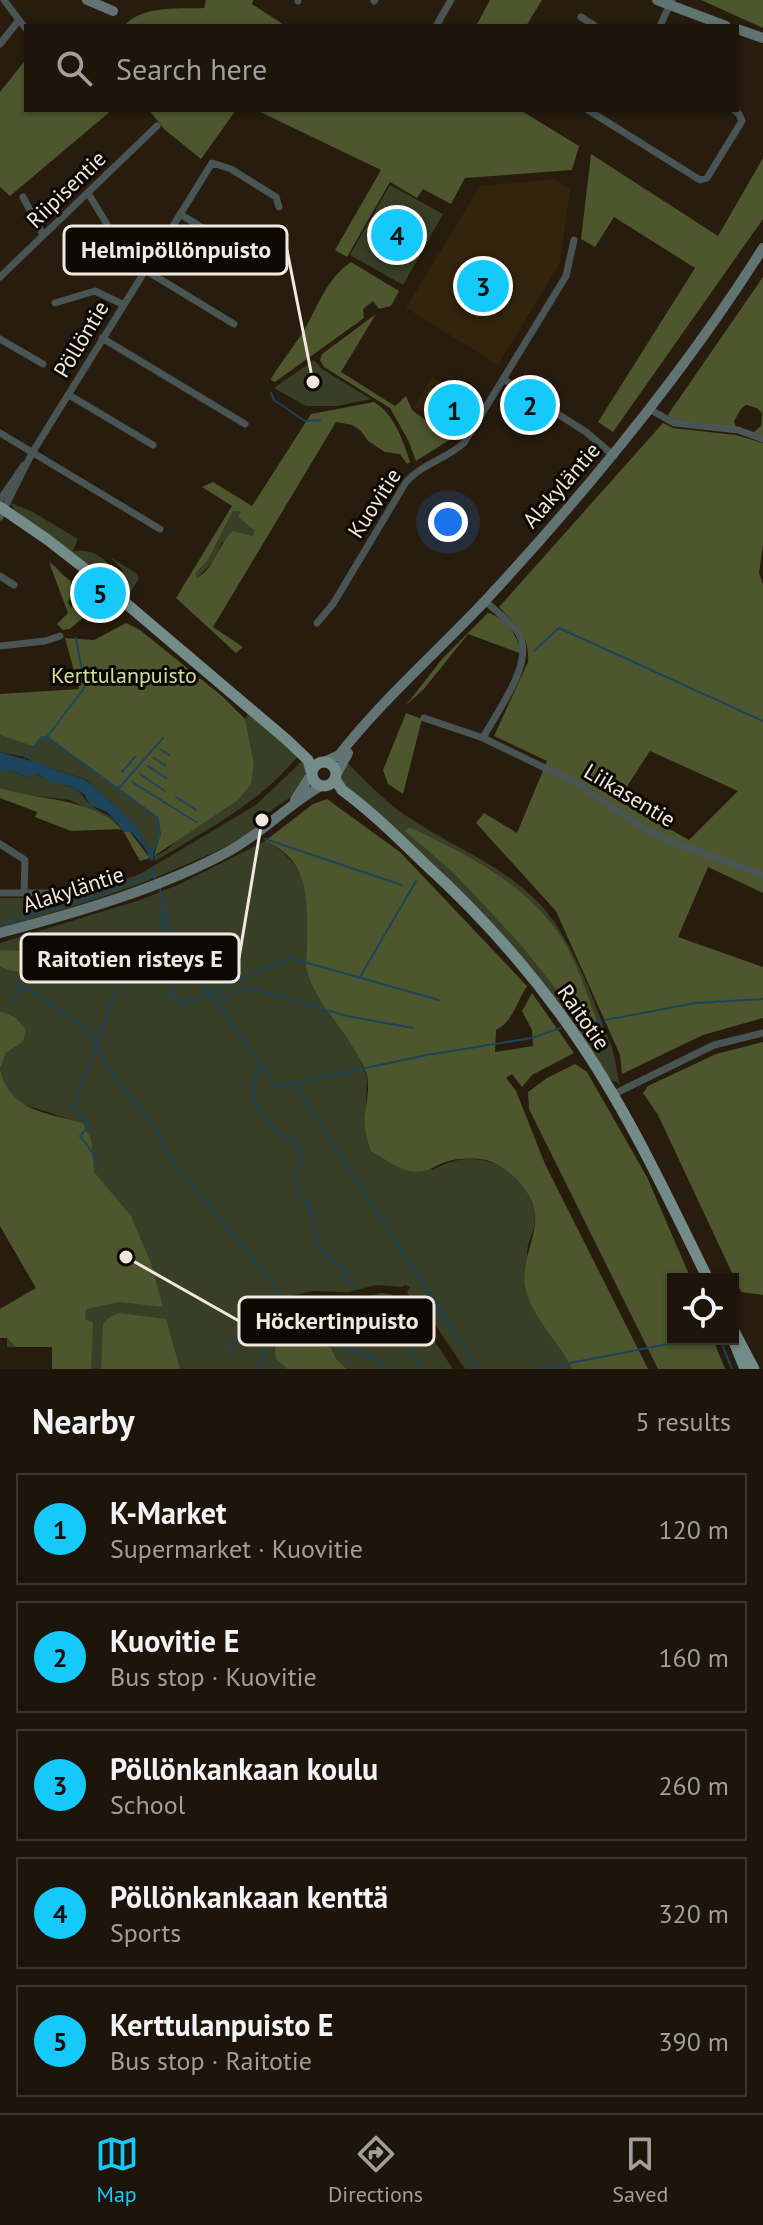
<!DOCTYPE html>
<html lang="en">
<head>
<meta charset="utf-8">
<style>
	:root { --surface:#1d150a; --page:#2a2218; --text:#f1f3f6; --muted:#a09f9c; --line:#3b342b; --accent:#15cafb }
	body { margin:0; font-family:"PT Sans",sans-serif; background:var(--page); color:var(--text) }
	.controls { position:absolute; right:24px; bottom:24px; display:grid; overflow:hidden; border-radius:0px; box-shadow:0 2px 6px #0004 }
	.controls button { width:72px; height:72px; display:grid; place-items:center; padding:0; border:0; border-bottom:2px solid var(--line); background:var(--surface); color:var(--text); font:40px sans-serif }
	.you { position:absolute; left:448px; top:522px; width:28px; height:28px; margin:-20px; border:6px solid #fff; border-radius:50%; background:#1a73e8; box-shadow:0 0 0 12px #1a73e833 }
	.badge { display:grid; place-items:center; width:52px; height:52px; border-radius:50%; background:var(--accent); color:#111; font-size:26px; font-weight:700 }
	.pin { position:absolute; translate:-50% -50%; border:4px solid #fff; box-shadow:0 2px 8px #0006 }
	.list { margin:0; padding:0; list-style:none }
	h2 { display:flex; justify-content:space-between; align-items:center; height:104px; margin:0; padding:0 32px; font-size:34px }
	h2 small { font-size:26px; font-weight:400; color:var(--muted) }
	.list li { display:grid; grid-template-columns:52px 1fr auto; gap:24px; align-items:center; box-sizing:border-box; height:112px; margin:0 16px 16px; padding:0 16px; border:2px solid var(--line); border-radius:0px }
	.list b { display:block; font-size:30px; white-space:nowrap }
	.list p { margin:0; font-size:26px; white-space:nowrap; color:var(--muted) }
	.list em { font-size:26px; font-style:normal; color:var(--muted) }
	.icon { flex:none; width:44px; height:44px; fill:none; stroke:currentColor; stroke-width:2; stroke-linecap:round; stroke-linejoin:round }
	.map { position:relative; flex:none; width:763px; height:1369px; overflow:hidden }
	.search { position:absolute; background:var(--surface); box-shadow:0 2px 6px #0004; left:24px; right:24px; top:24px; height:88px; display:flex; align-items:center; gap:20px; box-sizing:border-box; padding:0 28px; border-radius:0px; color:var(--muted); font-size:30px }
	.sheet { height:744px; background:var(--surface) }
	nav { display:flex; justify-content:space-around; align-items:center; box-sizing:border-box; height:112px; border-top:2px solid var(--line); background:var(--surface); font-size:22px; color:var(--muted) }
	nav a { display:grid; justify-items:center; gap:4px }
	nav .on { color:var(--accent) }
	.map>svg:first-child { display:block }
</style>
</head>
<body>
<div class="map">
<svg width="763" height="1369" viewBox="0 0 763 1369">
	<rect width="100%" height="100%" fill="#271c0d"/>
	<path fill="#33240e" d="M 555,179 L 570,189 L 560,263 L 498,365 L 406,308 L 480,186 Z
		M 432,377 L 472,401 L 454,431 L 414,407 Z"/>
	<path fill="#393f26" d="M 390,185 L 443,214 L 403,285 L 350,255 Z
		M 314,360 L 322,369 L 371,399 L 337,406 L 306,406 L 274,388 Z
		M 11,503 L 31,511 L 78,539 L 73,551 C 99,547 113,566 123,587 L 122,569 L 110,557 L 136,573 L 139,578 L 126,600 L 16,514 Z
		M 233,511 L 242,511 L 238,517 L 256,531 L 252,536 L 222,542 L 215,560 L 197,578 L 196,573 L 208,560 Z
		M 248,714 L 298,756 C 260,803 205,831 155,861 L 155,856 L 167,850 L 254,763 L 245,719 Z
		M 0,735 L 33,745 L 42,737 L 47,737 L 158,818 L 160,835 L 153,852 L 145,844 L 135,825 L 94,786 L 85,779 L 47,767 L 44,764 L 37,765 L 25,757 L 0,752 Z
		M 302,761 L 306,765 C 307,791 291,796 272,810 C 263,818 255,828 245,835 C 227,848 205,856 185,865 C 125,892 63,910 0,928 L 0,898 L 44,898 L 55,908 L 89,891 L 140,874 L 256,805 Z
		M 346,762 C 365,780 384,801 405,815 C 451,847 510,867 546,911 C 577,950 594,1002 612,1048 C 616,1060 616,1072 620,1084 L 608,1078 L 479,910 L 429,860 L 340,782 Z
		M 0,771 L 11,771 L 27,777 L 37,774 C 49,782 60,783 73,788 C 84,793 83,799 91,805 C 100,813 107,812 117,823 L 70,800 L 21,794 L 0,788 Z
		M 265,841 C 283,849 294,862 304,880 L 329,1014 L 357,1052 L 367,1077 L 365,1129 L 433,1170 C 475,1144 528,1166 535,1217 C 536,1230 527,1241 527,1253 C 528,1262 535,1274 538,1282 C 549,1311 559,1341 572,1369 L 465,1369 L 426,1311 L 407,1293 L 410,1287 L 405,1285 L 402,1287 L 377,1285 L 348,1292 L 313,1291 L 269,1301 L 276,1309 L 315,1300 L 351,1301 L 381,1293 L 391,1294 L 417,1315 L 453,1369 L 347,1369 L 336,1359 L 276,1359 L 287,1369 L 52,1369 L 52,1347 L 7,1347 L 7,1338 L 0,1338 L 0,1309 L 36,1288 L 0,1226 L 82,1123 L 16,1102 L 3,1082 L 0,1069 L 6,1053 L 23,1042 L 15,1017 L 0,1011 L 0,967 L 11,971 L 57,976 L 64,971 L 64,965 L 40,951 L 0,950 L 0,943 L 140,900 L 180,884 Z"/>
	<path fill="#4d562d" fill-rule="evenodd" d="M 206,0 L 253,0 L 252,4 L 284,25 L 124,26 C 142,5 178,9 204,8 Z
		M 490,0 L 542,0 L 526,26 L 476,26 Z
		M 701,0 L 763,0 L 763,28 Z
		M 26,59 L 26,110 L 112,110 L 10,196 L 0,187 L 0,92 Z
		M 149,110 L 236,110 L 201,159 L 164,129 Z
		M 256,110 L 520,110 L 579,146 L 572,170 L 465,178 L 451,204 L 423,189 L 417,198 L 390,182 L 347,257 L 335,250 L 381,170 Z
		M 591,154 L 718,236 L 763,158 L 763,219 L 613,432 L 598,422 L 695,268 L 614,217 L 595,247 L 581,239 Z
		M 351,262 L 399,291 L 391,306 L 379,309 L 373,301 L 363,309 L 364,318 L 275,382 L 272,381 L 271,379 C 282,360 297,343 307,325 C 320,301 328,278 351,262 Z
		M 763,277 L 763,436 L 753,433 L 761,426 L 762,413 L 757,408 L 746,405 L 741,409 L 734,421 L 736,427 L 676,420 L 667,416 Z
		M 376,314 L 341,372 L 395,406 L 406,396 L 412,410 L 451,439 L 416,461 L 408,440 L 390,408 L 324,367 L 320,360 L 322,354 Z
		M 374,402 C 394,414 403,440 410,462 L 407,464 L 400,454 L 385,452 L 368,441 L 361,431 L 352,425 L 336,422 L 213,627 L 243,647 L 236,653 L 176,598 L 232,506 L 202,487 L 213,482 L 252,506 L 311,414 ZM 233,511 L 241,511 L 238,517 L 255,531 L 252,536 L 232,531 C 218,546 215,568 197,578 L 196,573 L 208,560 Z
		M 663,423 L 673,428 L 736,435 L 763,443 L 763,544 L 759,573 L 763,584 L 763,893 L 708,867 L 678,937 L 763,967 L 763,1018 L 703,1035 L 622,1074 L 620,1055 L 556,911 L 476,823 L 484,813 L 517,833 L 547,761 L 494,736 L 528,662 C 530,635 516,625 499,607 ZM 650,751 L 738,791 L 689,840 L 618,800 Z
		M 49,562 C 58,568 62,576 71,581 L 72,592 L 68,603 L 71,608 L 79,592 L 85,616 L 70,629 L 63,630 L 57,624 L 68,613 Z
		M 488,613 C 507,618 518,637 522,654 L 468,634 L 424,689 L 406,705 L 442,659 Z
		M 126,623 L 140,630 L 222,696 L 245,719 L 254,763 L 251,784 L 238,800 L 154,856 L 160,835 L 158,818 L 47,737 L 42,737 L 33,746 L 0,735 L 0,694 L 79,689 L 65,638 L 94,640 Z
		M 406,713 L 422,719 L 403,794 L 388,784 L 383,770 Z
		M 0,788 C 42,801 93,797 125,832 L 130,832 L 150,858 L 140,861 L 122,829 L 71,831 L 35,817 L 37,812 L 0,798 Z
		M 327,799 L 400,852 L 527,986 C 517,1001 513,1022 496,1030 L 495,1052 L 533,1046 L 532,1030 L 522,1011 L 532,993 L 574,1053 L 532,1075 L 522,1087 L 512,1074 L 506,1078 L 516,1091 L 545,1164 L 648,1369 L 572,1369 C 559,1341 534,1321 526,1290 C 520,1268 533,1245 535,1223 C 538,1196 511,1167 486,1160 C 475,1158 460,1158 449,1161 C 435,1164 428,1175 409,1171 C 396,1168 382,1157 371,1151 C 369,1144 365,1135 365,1127 C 363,1110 372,1089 366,1072 C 352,1036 318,1009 307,971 C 305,964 307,954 307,946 C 307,903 312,861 265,841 L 313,804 Z
		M 409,827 C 464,853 524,882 559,934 C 578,962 588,999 601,1031 L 596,1039 L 521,945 L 454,873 L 405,831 Z
		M 0,950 L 40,951 L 48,953 L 64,965 L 64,972 L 57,976 L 11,971 L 0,967 Z
		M 0,1011 L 15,1017 L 26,1030 L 23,1042 L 6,1053 L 0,1069 Z
		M 763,1042 L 763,1295 L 741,1292 L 658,1115 L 643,1093 L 648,1086 L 716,1054 Z
		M 575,1064 L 587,1072 L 647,1177 L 691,1279 L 673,1279 L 673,1339 L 713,1339 L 725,1369 L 658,1369 L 529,1109 L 528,1092 L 547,1078 Z
		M 0,1069 C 10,1112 46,1112 83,1123 L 91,1139 L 94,1172 L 131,1216 L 151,1263 L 163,1307 L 120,1302 L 86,1309 L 85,1319 L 93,1323 L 91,1369 L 52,1369 L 52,1347 L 16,1347 L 7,1338 L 0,1338 L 0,1309 L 36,1288 L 0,1226 Z
		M 119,1313 L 166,1319 L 180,1369 L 101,1369 L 103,1324 L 110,1317 Z
		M 288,1333 L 331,1348 L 336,1359 L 347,1369 L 287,1369 L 276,1359 L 275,1349 L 278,1338 Z"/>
	<path fill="#1c445d" d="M 0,752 C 7,754 40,764 44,764 L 47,767 L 84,779 L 94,786 L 135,825 L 145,844 L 153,852 L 154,859 L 151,861 L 145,848 L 131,832 L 125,832 L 107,812 L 90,805 L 84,794 L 69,786 L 48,781 L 38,774 L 27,777 L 11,771 L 0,771 Z"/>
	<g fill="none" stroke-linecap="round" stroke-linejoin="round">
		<path stroke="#1c445d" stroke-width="2" d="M 271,393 L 274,400 L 305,421 L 320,420
			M 534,651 L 559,628 L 763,721
			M 47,737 L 158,818 L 160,835 L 153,852
			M 161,750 L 169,755
			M 25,757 L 42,737 L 47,737 L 85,687 L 76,638
			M 154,758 L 166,766
			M 148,766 L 166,778
			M 122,772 L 135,757
			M 140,774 L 165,791
			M 132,782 L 196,822
			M 119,788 L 163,738
			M 176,797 L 196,810
			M 265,839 L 402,885
			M 153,867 L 155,878
			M 160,889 L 171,938 L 180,960 L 224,1012 L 260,1064 C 244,1104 259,1109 283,1138 L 294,1139 L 302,1158 L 294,1180 L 302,1200 L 309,1203 C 318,1242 311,1250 349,1271 L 343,1279 L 357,1287
			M 164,906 L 161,920 L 167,947 L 166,975 L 175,984 L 169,989 L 168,997 L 175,997 L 184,1004 L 290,958 L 439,1000
			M 0,924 L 91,898 L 153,874
			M 360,977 L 416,881
			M 20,986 L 38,995 L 91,1032 L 109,1070 L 157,1130 L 167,1154 L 264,1272 L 284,1300
			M 216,992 L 224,1001 L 234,993 L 247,987 L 347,1016 L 413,1028
			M 13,1001 L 20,986 L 21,977
			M 605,1020 L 696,1003 L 763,999
			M 578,1025 L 600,1021
			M 260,1064 L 273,1085 L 294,1083 L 478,1369
			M 295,1083 L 427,1055 L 532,1038 L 560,1028
			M 97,1166 L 95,1156 L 80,1136 L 89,1126 L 73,1107 L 118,986
			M 368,1298 L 372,1301 L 373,1318 L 376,1322 L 393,1315 L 397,1333 L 407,1338 L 420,1365 L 417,1369
			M 289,1305 L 300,1316 L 304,1326 L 336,1344 L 375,1359 L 385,1369
			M 720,1339 L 732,1369
			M 231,1354 L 231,1343 L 266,1336 L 260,1369
			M 539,1369 L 694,1339"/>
		<path stroke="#495454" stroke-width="7" d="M 4,0 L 26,29
			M 298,1 L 298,0
			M 374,1 L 375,0
			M 581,17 L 595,26
			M 436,26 L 451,0
			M 660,26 L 672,0
			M 0,44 L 19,20
			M 588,110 L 700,180 L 707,178 L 742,121 L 739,114 L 734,110
			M 88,193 L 114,236 L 150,262
			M 23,197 L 43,235
			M 180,214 L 266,267
			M 145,270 L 234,324
			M 0,277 L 157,126
			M 55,303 L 95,291 L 122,304
			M 102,338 L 245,424
			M 0,339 L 43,364
			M 503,379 L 586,432 L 614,456
			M 69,395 L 153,445
			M 649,409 L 674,423 L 738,430 L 763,439
			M 0,433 L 160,529
			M 0,500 L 24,465
			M 0,517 L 32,453 L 212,163 L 231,169 L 276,197 L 279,207
			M 0,576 L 14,585
			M 485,601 C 495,610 508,620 517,631 C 538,659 497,711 483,738 L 576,783 L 643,828 L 662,838 L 763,875
			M 317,623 L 333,604 L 406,482 C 422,464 446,459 464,443 L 566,276 L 574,240
			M 0,646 L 45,641 L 60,636
			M 424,718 L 483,738
			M 0,844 L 25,860 L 24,893
			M 0,893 L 75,893 L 112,882
			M 612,1095 L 714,1045 L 763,1033"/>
		<path stroke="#617372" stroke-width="10" d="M 87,0 L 113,11
			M 657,0 L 726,26
			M 737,29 L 763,38
			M 326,761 L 339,755 C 382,700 437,652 485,601 C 587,491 683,375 763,248
			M 336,775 L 348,753
			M 295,800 L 311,775
			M 0,933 C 78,912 160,889 231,850 C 263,832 289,804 321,786"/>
		<path stroke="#738b89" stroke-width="11" d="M 0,507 L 48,540 L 89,572 L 287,740 L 308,760 L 311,771
			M312 774a12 12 0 1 1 24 0a12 12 0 1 1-24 0Z
			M 335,779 L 342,790 C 371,811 398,838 424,863 C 480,914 530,970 573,1032 C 627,1109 667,1196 708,1279
			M 733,1329 L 754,1369
			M 734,1342 L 745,1369"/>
	</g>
	<g text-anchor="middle" stroke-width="6" stroke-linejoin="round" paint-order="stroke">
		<g font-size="22" fill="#f1e9df" stroke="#0c0803">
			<text transform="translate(66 189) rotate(-44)" y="8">Riipisentie</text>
			<text transform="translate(81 339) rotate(-59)" y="8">Pöllöntie</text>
			<text transform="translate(561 485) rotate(-49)" y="8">Alakyläntie</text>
			<text transform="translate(374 503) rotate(-57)" y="8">Kuovitie</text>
			<text transform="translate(630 795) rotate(31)" y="8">Liikasentie</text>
			<text transform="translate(73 889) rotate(-18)" y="8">Alakyläntie</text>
			<text transform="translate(584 1017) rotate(55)" y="8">Raitotie</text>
		</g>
		<g font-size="22" fill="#d0e09a" stroke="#0c0803">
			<text x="124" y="683">Kerttulanpuisto</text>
		</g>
	</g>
	<path fill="none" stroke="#f1e9df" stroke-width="3" d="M313 382L287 250M262 820L239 958M126 1257L239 1321"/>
	<g fill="#f1e9df" stroke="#0c0803" stroke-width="3">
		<circle cx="313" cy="382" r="8"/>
		<circle cx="262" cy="820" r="8"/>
		<circle cx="126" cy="1257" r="8"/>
	</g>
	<g fill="#0c0803" stroke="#f1e9df" stroke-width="3">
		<rect x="64" y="226" width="223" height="48" rx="8"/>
		<rect x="21" y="934" width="218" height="48" rx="8"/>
		<rect x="239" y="1297" width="195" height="48" rx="8"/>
	</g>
	<g font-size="24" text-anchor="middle" font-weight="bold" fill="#f1e9df">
		<text x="176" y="258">Helmipöllönpuisto</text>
		<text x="130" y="967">Raitotien risteys E</text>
		<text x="337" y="1329">Höckertinpuisto</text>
	</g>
</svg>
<div class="controls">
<button><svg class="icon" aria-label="locate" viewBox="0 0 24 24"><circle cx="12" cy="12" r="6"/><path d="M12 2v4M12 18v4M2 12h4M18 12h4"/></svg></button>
</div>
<div class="you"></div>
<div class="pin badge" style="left:454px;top:410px">1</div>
<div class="pin badge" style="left:530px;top:405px">2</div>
<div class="pin badge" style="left:483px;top:286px">3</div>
<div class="pin badge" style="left:397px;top:235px">4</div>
<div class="pin badge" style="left:100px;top:593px">5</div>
<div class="search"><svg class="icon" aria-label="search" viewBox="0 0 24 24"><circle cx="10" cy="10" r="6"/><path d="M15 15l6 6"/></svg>Search here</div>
</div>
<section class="sheet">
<h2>Nearby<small>5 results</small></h2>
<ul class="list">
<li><span class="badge">1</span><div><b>K-Market</b><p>Supermarket · Kuovitie</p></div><em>120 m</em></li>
<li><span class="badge">2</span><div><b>Kuovitie E</b><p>Bus stop · Kuovitie</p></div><em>160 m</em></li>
<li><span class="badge">3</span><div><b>Pöllönkankaan koulu</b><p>School</p></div><em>260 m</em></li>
<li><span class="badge">4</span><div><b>Pöllönkankaan kenttä</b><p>Sports</p></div><em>320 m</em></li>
<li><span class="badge">5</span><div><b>Kerttulanpuisto E</b><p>Bus stop · Raitotie</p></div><em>390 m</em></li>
</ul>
</section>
<nav>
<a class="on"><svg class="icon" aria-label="map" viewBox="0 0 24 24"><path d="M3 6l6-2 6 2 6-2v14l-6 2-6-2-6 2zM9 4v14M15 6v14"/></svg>Map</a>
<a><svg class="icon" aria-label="directions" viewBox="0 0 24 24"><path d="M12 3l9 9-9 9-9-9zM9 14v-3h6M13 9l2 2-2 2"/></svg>Directions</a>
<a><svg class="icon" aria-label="saved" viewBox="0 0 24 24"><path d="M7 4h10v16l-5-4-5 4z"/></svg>Saved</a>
</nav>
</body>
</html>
